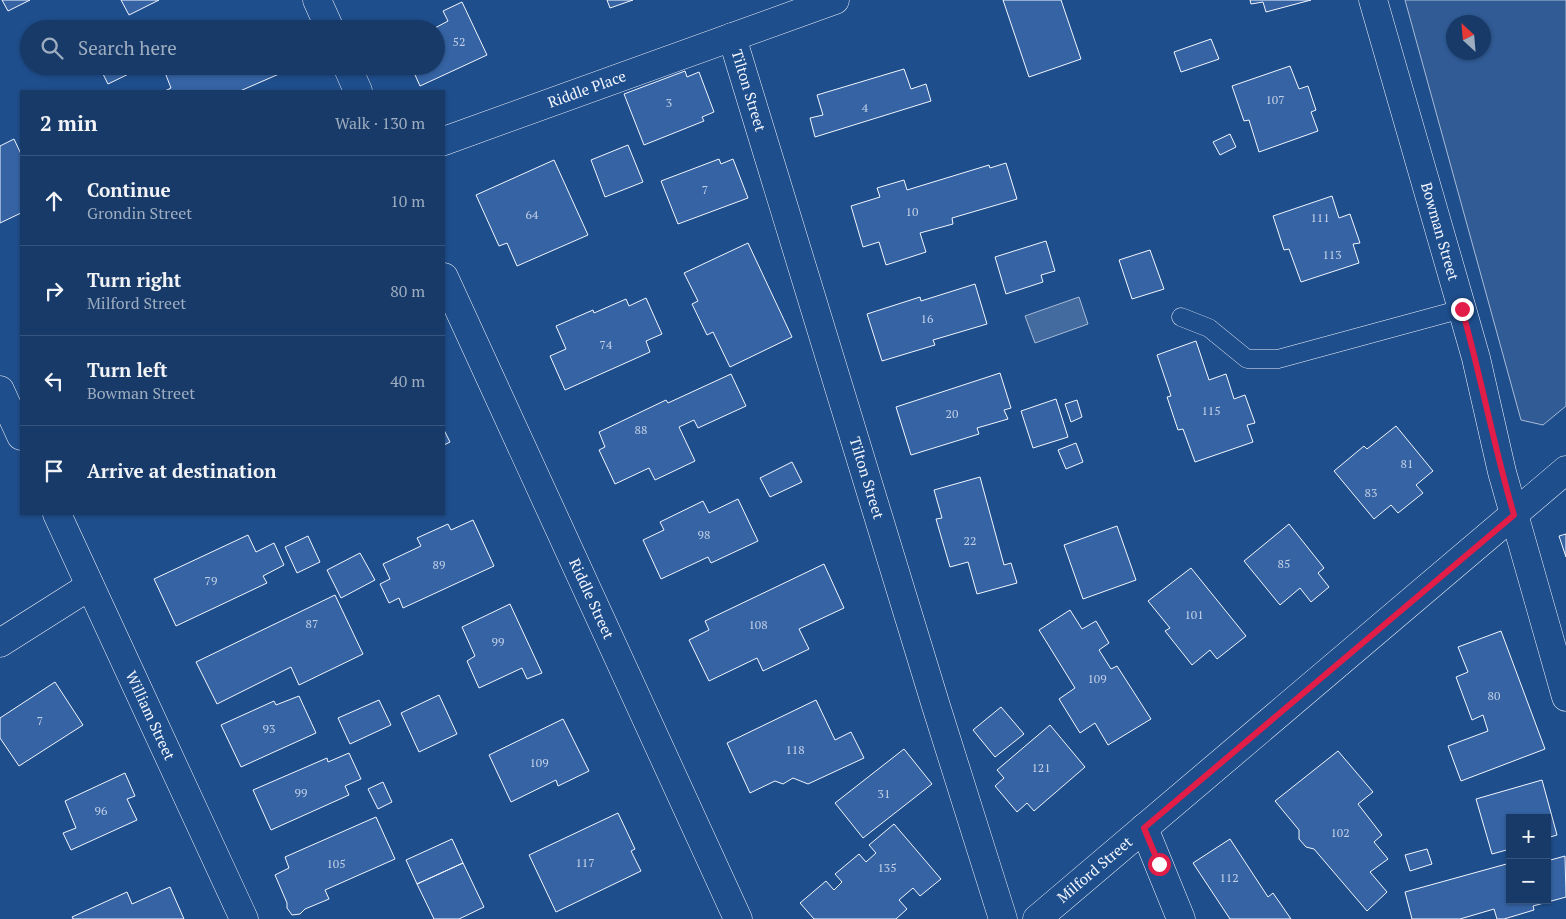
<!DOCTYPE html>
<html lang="en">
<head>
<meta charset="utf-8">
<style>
	:root { --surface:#173a69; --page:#244571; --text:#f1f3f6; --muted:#9eadc0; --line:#36547d }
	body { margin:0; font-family:"PT Serif",serif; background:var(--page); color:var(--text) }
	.controls { position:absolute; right:15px; bottom:15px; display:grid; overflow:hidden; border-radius:0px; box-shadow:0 1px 4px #0004 }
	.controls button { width:45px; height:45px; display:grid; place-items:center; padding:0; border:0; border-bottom:1px solid var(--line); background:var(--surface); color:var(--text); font:25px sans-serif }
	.compass { position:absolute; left:1446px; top:15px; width:45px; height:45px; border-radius:50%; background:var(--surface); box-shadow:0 1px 4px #0004; rotate:334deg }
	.stop { position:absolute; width:15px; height:15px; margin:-11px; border:4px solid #e11d48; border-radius:50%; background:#fff }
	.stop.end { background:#e11d48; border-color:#fff; box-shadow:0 1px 5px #0008 }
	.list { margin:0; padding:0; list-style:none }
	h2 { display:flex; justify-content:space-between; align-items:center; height:65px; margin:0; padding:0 20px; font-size:21px }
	h2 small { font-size:16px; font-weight:400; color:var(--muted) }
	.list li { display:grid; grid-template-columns:32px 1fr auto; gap:15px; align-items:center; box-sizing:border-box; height:90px; padding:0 20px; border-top:1px solid var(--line) }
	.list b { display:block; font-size:19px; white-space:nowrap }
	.list p { margin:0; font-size:16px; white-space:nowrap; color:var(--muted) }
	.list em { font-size:16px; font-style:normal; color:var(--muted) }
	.icon { flex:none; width:28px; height:28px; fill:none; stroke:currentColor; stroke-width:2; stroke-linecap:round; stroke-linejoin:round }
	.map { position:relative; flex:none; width:1566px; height:919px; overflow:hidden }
	.search { position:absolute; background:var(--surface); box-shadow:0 1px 4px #0004; left:20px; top:20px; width:425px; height:55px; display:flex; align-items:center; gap:12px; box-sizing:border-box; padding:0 18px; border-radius:28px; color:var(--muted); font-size:19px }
	.panel { position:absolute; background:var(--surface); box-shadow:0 1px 4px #0004; left:20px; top:90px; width:425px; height:425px; border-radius:0px }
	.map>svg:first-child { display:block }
</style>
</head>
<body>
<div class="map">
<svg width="1566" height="919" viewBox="0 0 1566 919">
	<rect width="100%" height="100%" fill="#1f4e8c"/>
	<path fill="#305b95" stroke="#a8bbd7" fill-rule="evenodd" d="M 1405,0 L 1566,0 L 1566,406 L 1543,425 L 1521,420 ZM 1454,22 L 1484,22 L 1484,52 L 1454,52 Z"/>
	<path fill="#446ba0" stroke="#a8bbd7" d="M 1079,297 L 1088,324 L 1035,343 L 1025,316 Z"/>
	<path fill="#3563a3" stroke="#f2f6ff" d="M 2,0 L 30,0 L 8,11 Z
		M 121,0 L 159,0 L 129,15 Z
		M 607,0 L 633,0 L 610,8 Z
		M 1003,0 L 1061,0 L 1081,59 L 1029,77 Z
		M 1250,0 L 1311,0 L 1266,12 L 1263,2 L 1251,4 Z
		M 462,2 L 487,55 L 420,86 L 411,66 L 436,66 L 436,29 L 433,29 L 448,21 L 443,11 Z
		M 137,21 L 140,29 L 121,29 Z
		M 1211,39 L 1219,59 L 1181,72 L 1174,52 Z
		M 99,66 L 145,66 L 108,84 Z
		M 173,66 L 276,66 L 279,74 L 240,91 L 165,91 L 171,88 L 164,70 Z
		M 1290,66 L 1299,89 L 1308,86 L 1316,110 L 1311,112 L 1318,131 L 1259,152 L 1249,120 L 1244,121 L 1232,86 Z
		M 904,69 L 911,89 L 926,84 L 931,101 L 815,137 L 810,118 L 823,115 L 817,95 Z
		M 685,71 L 687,77 L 699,72 L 714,112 L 702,117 L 704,121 L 644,145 L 624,94 Z
		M 1230,134 L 1236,147 L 1220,155 L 1213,142 Z
		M 14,139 L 21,154 L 21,213 L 0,223 L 0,146 Z
		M 628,145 L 643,182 L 605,197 L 591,160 Z
		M 719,159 L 721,164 L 733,159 L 748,198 L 678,224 L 661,181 Z
		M 554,160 L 588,235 L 517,266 L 507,243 L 499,246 L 476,195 Z
		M 1006,163 L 1017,199 L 952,218 L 953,224 L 920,233 L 926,252 L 886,265 L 879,242 L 863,247 L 851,206 L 880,197 L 877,188 L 904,180 L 907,190 L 989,165 L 990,168 Z
		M 1332,196 L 1339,218 L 1350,214 L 1360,243 L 1353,244 L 1359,263 L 1301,282 L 1289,249 L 1284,250 L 1273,216 Z
		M 1046,241 L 1055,271 L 1041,275 L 1043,282 L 1006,294 L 995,257 Z
		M 748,243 L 792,337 L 730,367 L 713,332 L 707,335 L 692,304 L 698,301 L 684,273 Z
		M 1150,250 L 1164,289 L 1132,299 L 1119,260 Z
		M 975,284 L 987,324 L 933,340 L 935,345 L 882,361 L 867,314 L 920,297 L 921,301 Z
		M 646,298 L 662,334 L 646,341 L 650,352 L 565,390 L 550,356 L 566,349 L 556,326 L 593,310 L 594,313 L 626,299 L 629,306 Z
		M 1196,341 L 1209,380 L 1226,374 L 1234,399 L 1245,395 L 1255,423 L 1247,425 L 1253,442 L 1195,462 L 1183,429 L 1178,430 L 1167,397 L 1171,396 L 1157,355 Z
		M 1000,373 L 1011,408 L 1004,410 L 1008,419 L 977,428 L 979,434 L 911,455 L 896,407 Z
		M 731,374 L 746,406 L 698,428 L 694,420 L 679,427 L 695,461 L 655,480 L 649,468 L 615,484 L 599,450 L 605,447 L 599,432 L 666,400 L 668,403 Z
		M 1056,399 L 1068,437 L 1033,448 L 1021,411 Z
		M 1077,400 L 1082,417 L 1071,422 L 1065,404 Z
		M 1396,426 L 1433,471 L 1416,485 L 1423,493 L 1398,513 L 1391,505 L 1374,519 L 1334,471 L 1364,446 L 1367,449 Z
		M 444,430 L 450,442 L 444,445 Z
		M 1076,443 L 1083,462 L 1066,469 L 1058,450 Z
		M 792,462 L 802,482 L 770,497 L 760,478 Z
		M 980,477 L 1004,565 L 1011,563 L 1017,583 L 977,594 L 968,562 L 950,567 L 936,519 L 942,518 L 934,490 Z
		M 738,499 L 758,541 L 711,563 L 708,557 L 661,579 L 643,540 L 664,530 L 660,522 L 703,501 L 709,513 Z
		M 473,520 L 494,566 L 403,608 L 399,598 L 389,603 L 380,584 L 390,579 L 383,564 L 421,546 L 417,538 L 448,524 L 451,530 Z
		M 1289,524 L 1324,568 L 1318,573 L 1329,587 L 1311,602 L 1300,588 L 1280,605 L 1244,561 Z
		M 1117,526 L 1136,580 L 1083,599 L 1064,545 Z
		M 1566,534 L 1566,557 L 1559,536 Z
		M 248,535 L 256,552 L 274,543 L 284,565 L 263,576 L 267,583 L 176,626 L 154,579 Z
		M 308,536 L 320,562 L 297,573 L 285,547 Z
		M 360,553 L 375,580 L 341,598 L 327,570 Z
		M 824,564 L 844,608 L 799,629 L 809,649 L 763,671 L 757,658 L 709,681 L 689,640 L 709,630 L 705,621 Z
		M 1191,568 L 1246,636 L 1217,659 L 1210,650 L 1192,665 L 1165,631 L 1170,628 L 1148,601 Z
		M 335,595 L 363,654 L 299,685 L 291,667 L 217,704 L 196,662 Z
		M 510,604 L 542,673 L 527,679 L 522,668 L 479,688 L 467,661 L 475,656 L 462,627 Z
		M 1070,610 L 1082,629 L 1096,621 L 1109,643 L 1099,650 L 1111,669 L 1117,666 L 1151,719 L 1108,745 L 1095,723 L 1080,733 L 1059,699 L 1075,688 L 1039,630 Z
		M 1501,631 L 1545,749 L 1461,781 L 1448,746 L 1488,731 L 1483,715 L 1472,720 L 1456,677 L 1468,672 L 1458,647 Z
		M 55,682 L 83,725 L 19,766 L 0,738 L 0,718 Z
		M 439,695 L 457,734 L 419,752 L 401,713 Z
		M 299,696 L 316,733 L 241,767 L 221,725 L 274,701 L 276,705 Z
		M 379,700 L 391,725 L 350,744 L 338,718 Z
		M 816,700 L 835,740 L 851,732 L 864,758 L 808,784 L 793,778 L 783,784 L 775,781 L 750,793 L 727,743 Z
		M 1001,707 L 1024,734 L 995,757 L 973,730 Z
		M 563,719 L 589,771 L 558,786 L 556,780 L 511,802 L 489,755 Z
		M 1050,725 L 1085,767 L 1034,811 L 1027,803 L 1017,812 L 995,786 L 1004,778 L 997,770 Z
		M 904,749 L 932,784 L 863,838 L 835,803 Z
		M 1338,751 L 1373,792 L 1358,804 L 1382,835 L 1374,842 L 1388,859 L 1370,872 L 1387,892 L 1367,911 L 1314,849 L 1306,847 L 1299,839 L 1299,830 L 1275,801 Z
		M 349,753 L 361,779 L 345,786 L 349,795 L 271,830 L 253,790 L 327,758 L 328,762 Z
		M 125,773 L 135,796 L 127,799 L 137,820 L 71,850 L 63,833 L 76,828 L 65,801 Z
		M 1542,780 L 1557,835 L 1547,838 L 1547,818 L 1510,818 L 1510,849 L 1492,854 L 1476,799 Z
		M 383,782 L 392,802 L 378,809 L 368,789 Z
		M 618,813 L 635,849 L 631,851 L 641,871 L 556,912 L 529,855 Z
		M 376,817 L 395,859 L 325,890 L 329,899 L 305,909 L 300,914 L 292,915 L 287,908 L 287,903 L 275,875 L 289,868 L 285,857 Z
		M 894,824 L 941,879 L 920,896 L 913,888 L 899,900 L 907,909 L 896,919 L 814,919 L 800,903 L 826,881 L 834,890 L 842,882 L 835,874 L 859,854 L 866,862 L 876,853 L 869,845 Z
		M 452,839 L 463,863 L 417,884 L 406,860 Z
		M 1230,839 L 1268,897 L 1273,893 L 1291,919 L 1230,919 L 1193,863 Z
		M 1427,849 L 1432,864 L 1410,871 L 1405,855 Z
		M 1565,856 L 1566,897 L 1533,906 L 1534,910 L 1504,919 L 1497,919 L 1494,909 L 1460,919 L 1412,919 L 1405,892 L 1510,863 L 1510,900 L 1547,900 L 1547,861 Z
		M 463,863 L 484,907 L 459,919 L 434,919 L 417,884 Z
		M 170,887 L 184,919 L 73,919 L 72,917 L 127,892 L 132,904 Z"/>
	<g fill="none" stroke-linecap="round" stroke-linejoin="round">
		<defs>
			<path id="service" d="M 1181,317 L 1209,328 L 1247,359 L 1278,359 L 1462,309"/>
			<g id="minor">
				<path d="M 317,0 L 330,29"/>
				<path id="s1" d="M 1373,0 L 1462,309 L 1476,358 L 1502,472 L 1566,697"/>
				<path id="s2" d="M 732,37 L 936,706 L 1003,919"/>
				<path d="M 347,66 L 358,91"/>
				<path id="s3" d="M 444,141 L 835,0"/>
				<path id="s4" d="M 444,277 L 738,919"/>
				<path d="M 0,390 L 21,436"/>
				<path id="s5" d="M 57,514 L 244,919"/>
				<path d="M 0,643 L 90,586"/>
				<path d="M 1144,828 L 1181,919"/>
			</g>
			<g id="tertiary">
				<path id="s6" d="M 1037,919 L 1566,470"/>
			</g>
		</defs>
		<use href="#service" stroke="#f2f6ff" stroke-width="19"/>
		<use href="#minor" stroke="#f2f6ff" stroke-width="29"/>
		<use href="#tertiary" stroke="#f2f6ff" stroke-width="29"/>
		<use href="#service" stroke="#1f4e8c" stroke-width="18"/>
		<use href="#minor" stroke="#1f4e8c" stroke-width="28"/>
		<use href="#tertiary" stroke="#1f4e8c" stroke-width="28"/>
	</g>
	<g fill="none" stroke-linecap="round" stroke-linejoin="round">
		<path stroke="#e11d48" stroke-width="6" d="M 1159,864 L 1144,828 L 1514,515 C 1494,447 1481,377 1462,309"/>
	</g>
	<g text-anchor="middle" stroke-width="4" stroke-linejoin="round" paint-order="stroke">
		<g font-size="12" fill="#c3d1e8">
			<text x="459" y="46">52</text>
			<text x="1275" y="104">107</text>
			<text x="669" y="107">3</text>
			<text x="865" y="112">4</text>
			<text x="705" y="194">7</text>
			<text x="912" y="216">10</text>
			<text x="532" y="219">64</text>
			<text x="1320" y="222">111</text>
			<text x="1332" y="259">113</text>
			<text x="927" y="323">16</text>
			<text x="606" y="349">74</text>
			<text x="1211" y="415">115</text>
			<text x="952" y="418">20</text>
			<text x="641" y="434">88</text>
			<text x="1407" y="468">81</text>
			<text x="1371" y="497">83</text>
			<text x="704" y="539">98</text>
			<text x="970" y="545">22</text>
			<text x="1284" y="568">85</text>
			<text x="439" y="569">89</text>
			<text x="211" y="585">79</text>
			<text x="1194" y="619">101</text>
			<text x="312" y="628">87</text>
			<text x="758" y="629">108</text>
			<text x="498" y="646">99</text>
			<text x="1097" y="683">109</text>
			<text x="1494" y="700">80</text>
			<text x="40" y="725">7</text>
			<text x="269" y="733">93</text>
			<text x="795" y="754">118</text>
			<text x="539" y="767">109</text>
			<text x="1041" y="772">121</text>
			<text x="301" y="797">99</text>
			<text x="884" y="798">31</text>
			<text x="101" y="815">96</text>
			<text x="1340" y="837">102</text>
			<text x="585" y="867">117</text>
			<text x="336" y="868">105</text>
			<text x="887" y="872">135</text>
			<text x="1229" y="882">112</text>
		</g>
		<g font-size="15" fill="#f2f6ff" stroke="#1f4e8c">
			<text dy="5" stroke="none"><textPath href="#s3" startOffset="152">Riddle Place</textPath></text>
			<text dy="5" stroke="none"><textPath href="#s2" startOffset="56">Tilton Street</textPath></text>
			<text dy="5" stroke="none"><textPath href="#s1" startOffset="241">Bowman Street</textPath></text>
			<text dy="5" stroke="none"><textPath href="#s2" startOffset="461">Tilton Street</textPath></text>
			<text dy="5" stroke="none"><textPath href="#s4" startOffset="354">Riddle Street</textPath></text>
			<text dy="5" stroke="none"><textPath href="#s5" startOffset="222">William Street</textPath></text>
			<text dy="5" stroke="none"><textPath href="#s6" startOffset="76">Milford Street</textPath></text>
		</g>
	</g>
</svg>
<div class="controls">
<button>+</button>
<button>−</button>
</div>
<svg class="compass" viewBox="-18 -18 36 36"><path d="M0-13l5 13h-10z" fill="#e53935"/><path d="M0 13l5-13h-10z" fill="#9eadc0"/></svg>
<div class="stop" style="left:1159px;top:864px"></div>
<div class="stop end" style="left:1462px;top:309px"></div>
<div class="search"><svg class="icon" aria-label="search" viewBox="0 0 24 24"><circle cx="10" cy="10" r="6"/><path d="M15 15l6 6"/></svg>Search here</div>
<section class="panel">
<h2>2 min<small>Walk · 130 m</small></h2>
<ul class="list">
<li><svg class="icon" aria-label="ahead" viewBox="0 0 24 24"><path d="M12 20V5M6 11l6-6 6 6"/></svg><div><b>Continue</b><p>Grondin Street</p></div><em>10 m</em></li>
<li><svg class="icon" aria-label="right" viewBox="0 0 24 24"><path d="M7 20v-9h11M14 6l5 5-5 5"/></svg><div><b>Turn right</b><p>Milford Street</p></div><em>80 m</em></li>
<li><svg class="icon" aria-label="left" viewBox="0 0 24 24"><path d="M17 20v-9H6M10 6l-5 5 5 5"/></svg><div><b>Turn left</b><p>Bowman Street</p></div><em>40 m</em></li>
<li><svg class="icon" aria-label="arrive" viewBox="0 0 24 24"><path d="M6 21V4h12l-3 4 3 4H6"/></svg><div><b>Arrive at destination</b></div></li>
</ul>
</section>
</div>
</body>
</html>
